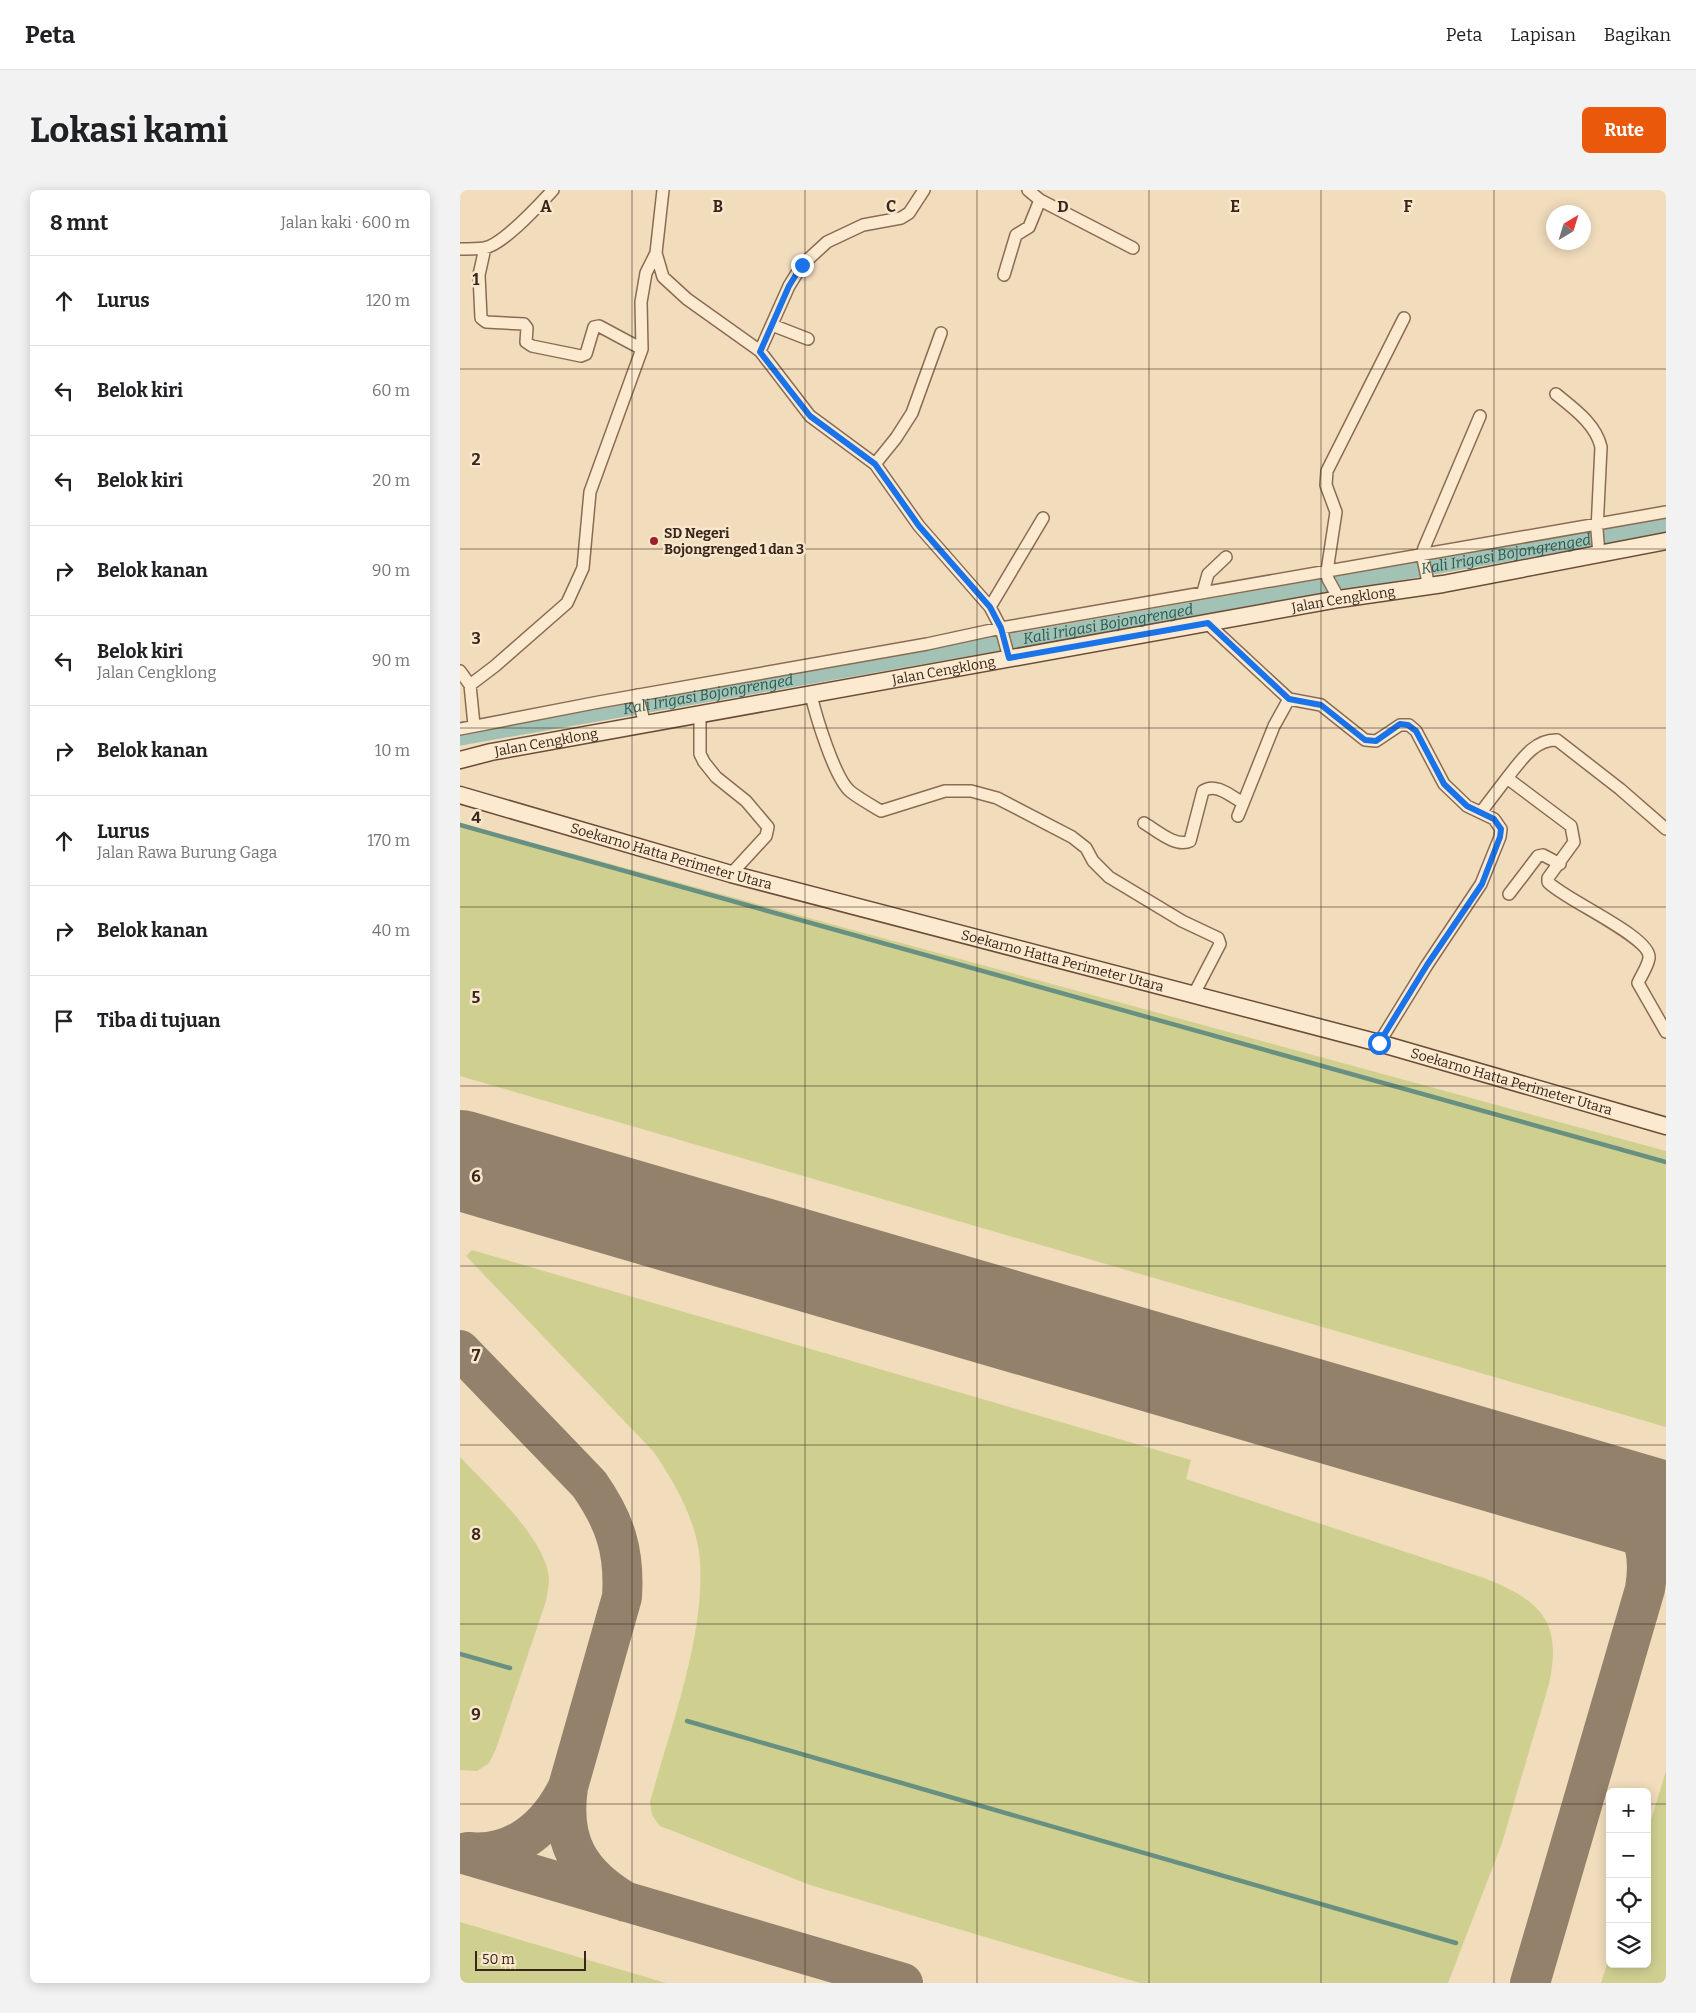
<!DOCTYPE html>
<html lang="id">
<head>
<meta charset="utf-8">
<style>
	:root { --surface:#fff; --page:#f2f2f2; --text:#202124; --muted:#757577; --line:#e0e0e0; --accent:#ea580c }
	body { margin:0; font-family:Bitter,serif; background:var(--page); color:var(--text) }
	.controls { position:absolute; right:15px; bottom:15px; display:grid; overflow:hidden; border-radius:8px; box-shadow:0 2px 12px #0003 }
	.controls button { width:45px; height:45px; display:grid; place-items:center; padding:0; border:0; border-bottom:1px solid var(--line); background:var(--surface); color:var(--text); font:25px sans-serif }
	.compass { position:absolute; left:1086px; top:15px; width:45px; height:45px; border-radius:50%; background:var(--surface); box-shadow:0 2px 12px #0003; rotate:38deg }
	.scale { position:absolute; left:15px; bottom:12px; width:111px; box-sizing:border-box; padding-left:5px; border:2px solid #38261a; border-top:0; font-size:14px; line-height:18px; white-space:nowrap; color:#38261a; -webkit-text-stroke:4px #f8e7cc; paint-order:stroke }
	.stop { position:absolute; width:15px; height:15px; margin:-11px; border:4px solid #1a73e8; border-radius:50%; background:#fff }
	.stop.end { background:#1a73e8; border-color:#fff; box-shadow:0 1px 5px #0008 }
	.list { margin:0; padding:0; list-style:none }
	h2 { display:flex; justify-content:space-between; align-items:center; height:65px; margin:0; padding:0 20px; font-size:21px }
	h2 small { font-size:16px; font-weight:400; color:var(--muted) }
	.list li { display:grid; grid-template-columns:32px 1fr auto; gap:15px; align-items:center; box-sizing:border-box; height:90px; padding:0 20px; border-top:1px solid var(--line) }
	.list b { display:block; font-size:19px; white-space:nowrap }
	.list p { margin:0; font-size:16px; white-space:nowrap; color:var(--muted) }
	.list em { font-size:16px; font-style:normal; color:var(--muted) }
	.icon { flex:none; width:28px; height:28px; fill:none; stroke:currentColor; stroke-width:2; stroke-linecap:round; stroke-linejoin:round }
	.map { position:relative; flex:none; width:1206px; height:1793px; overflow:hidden; border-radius:8px }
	header { display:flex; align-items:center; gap:30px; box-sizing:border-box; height:70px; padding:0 25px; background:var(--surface); border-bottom:1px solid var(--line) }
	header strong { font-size:24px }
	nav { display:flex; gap:28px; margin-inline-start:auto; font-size:18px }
	.intro { display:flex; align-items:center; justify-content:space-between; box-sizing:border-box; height:120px; padding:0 30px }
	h1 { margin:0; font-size:35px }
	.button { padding:12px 22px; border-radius:8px; background:var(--accent); color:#fff; font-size:18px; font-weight:700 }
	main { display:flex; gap:30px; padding:0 30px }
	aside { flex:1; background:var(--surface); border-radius:8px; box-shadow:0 2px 12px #0003 }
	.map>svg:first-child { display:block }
</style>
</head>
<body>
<header>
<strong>Peta</strong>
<nav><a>Peta</a><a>Lapisan</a><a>Bagikan</a></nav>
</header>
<div class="intro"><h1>Lokasi kami</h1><a class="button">Rute</a></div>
<main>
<aside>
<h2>8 mnt<small>Jalan kaki · 600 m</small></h2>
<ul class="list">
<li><svg class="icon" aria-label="ahead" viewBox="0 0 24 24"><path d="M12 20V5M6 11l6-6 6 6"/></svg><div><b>Lurus</b></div><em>120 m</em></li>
<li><svg class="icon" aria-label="left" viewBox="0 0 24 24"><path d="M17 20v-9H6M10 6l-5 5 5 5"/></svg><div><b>Belok kiri</b></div><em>60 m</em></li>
<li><svg class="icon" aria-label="left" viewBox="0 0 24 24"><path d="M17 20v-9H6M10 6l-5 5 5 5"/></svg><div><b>Belok kiri</b></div><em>20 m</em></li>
<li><svg class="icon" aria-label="right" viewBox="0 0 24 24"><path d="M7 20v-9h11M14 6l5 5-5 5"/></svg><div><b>Belok kanan</b></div><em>90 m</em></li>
<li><svg class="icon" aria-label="left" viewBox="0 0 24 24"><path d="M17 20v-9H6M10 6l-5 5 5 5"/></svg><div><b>Belok kiri</b><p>Jalan Cengklong</p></div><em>90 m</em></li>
<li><svg class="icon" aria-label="right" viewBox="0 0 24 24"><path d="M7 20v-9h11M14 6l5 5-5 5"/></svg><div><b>Belok kanan</b></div><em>10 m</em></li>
<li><svg class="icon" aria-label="ahead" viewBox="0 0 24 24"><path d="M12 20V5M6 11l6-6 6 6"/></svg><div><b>Lurus</b><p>Jalan Rawa Burung Gaga</p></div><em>170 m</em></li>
<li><svg class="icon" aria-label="right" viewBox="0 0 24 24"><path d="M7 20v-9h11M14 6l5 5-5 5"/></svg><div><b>Belok kanan</b></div><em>40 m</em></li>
<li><svg class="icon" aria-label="arrive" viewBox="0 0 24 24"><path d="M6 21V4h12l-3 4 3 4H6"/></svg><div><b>Tiba di tujuan</b></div></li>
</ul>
</aside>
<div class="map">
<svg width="1206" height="1793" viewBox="0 0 1206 1793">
	<rect width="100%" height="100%" fill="#f1dcbc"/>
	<path fill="#cfd090" d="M 0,633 L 1206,961 L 1206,1237 L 0,886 Z
		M 12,1060 L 731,1270 L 726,1289 L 1024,1388 C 1080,1410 1103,1431 1089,1494 L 1042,1653 L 988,1793 L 680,1793 L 350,1695 L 200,1636 L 192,1625 L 190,1612 C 210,1539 245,1447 240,1371 C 237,1331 215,1293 193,1261 L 6,1066 Z
		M 0,1267 C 27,1296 85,1347 89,1388 C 89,1395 87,1404 86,1411 L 36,1559 L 29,1573 L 17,1581 L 0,1580 Z
		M 1206,1581 L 1206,1793 L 1141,1793 L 1150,1765 L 1150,1774 L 1187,1774 L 1187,1643 Z
		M 0,1732 L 206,1793 L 0,1793 Z"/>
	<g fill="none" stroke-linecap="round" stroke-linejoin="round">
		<path stroke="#679082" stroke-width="4.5" d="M 0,635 L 1206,972
			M 0,1464 L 50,1478
			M 227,1531 L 996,1753"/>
		<path stroke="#a1c2b5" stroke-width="15" id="s1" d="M 0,548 L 1206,336"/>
		<path stroke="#94816b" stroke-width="40" d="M 0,1160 L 129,1294 C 155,1331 165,1361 162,1407 L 108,1597 C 100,1652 119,1684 166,1712
			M 8,1662 C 55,1667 89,1636 108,1597
			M 0,1663 L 443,1793
			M 1070,1793 L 1185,1399 C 1196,1332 1159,1315 1105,1293"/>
		<path stroke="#94816b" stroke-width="100" d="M 0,970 L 1206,1322"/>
		<defs>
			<path id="minor" d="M 203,0 L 196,63 L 203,87 L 227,109 L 300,161 L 350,226 L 415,274 L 459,336 L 530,417 L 541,438 L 549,468
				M 568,0 L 580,10 L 673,58
				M 25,58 L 19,85 L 21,128 L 26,132 L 64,134 L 67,138 L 66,152 L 72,156 L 121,166 L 126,164 L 134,137 L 139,136 L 182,159
				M 0,59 C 8,59 16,59 24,58 C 43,55 79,15 93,0
				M 544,85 L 556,45 L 569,37 L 580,10
				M 312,135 L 348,149
				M 300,161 L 329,96 L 342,75 L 367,52 L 403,35 L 441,28 L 449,23 L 464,0
				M 1096,204 C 1113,218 1136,234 1141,257 L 1137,340 L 1139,364
				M 415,274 L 436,248 L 452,223 L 481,143
				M 969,397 L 962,364 L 964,358 L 1020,226
				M 743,402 L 748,384 L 766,367
				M 879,409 L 868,389 L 867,381 L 876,322 L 866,295 L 867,281 L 944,128
				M 530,417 L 583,328
				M 747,433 L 829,509 L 861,515 L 905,550 L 916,551 L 940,535 L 949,535 L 956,541 L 984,594 L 1007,616 L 1034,629 L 1041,639 L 1040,647 L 1021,694 L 967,775 L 919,853
				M 0,481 L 10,495 L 14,535
				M 10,495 L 35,476 L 107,413 L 123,378 L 130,302 L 182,159 L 181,112 L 186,83 L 196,63
				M 177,505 L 185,534
				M 351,505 C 356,526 375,590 391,602 C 400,609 411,615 421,621 L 485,601 L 511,601 L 537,608 L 612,647 L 626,658 L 633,671 L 649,687 L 722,731 L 758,748 L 760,754 L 734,804
				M 240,525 L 240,564 L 244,572 L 256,587 L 286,611 L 308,637 L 306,646 L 271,684
				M 0,539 L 139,512 L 467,454 L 541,438 L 1206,322
				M 1021,622 L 1047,588
				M 778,626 L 814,536 L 829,509
				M 684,633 C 696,640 716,658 730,651 L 743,601 C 756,592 772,607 783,613
				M 1206,639 L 1160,599 L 1097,550 C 1074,549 1060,572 1047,588 L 1111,636 L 1114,652 L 1088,688 L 1088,692 C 1103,709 1192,747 1189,768 C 1188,776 1181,786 1178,793 L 1206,842
				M 1049,704 L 1078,666 L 1083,665 L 1100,674"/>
			<g id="secondary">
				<path id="s2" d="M 0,570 L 31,562 L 879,409 L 983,394 L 1206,351"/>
				<path id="s3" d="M 0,605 L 271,684 L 919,853 L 1206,936"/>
			</g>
		</defs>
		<use href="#minor" stroke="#8a6c54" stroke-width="14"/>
		<use href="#secondary" stroke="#6c4d38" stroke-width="19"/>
		<use href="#minor" stroke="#fcead0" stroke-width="11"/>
		<use href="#secondary" stroke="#fcead0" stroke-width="16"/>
	</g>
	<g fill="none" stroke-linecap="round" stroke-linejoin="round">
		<path stroke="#1a73e8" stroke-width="6" d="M 342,75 L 329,96 L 300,162 L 350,226 L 415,274 L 459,336 L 530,417 L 541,438 L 549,468 L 748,433 L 829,509 L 861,515 L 905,550 L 916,551 L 940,534 L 948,535 L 956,541 L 984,594 L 1007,616 L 1034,629 L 1041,639 L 1040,647 L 1022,694 L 967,775 L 919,853"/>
	</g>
	<path fill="none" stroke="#38261a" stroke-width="1" stroke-opacity="0.55" d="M 172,0 L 172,1793M 345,0 L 345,1793M 517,0 L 517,1793M 689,0 L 689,1793M 861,0 L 861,1793M 1034,0 L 1034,1793M 0,179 L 1206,179M 0,359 L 1206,359M 0,538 L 1206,538M 0,717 L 1206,717M 0,896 L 1206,896M 0,1076 L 1206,1076M 0,1255 L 1206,1255M 0,1434 L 1206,1434M 0,1614 L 1150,1614M 1187,1614 L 1206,1614"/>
	<circle fill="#9e1f2c" stroke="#f8e7cc" stroke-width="2" cx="194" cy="351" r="5"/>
	<g text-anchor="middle" stroke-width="5" stroke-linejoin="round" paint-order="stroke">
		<g font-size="14" font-weight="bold" fill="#38261a" stroke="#f8e7cc" text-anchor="start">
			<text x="204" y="348">SD Negeri<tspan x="204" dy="16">Bojongrenged 1 dan 3</tspan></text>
		</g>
		<g font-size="14" fill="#38261a" stroke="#f8e7cc">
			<text dy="5" stroke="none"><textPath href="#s2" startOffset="898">Jalan Cengklong</textPath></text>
			<text dy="5" stroke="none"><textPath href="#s2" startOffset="492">Jalan Cengklong</textPath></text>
			<text dy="5" stroke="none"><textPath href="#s2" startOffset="88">Jalan Cengklong</textPath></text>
			<text dy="5" stroke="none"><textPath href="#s3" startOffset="220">Soekarno Hatta Perimeter Utara</textPath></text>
			<text dy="5" stroke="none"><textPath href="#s3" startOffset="625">Soekarno Hatta Perimeter Utara</textPath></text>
			<text dy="5" stroke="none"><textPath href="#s3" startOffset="1090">Soekarno Hatta Perimeter Utara</textPath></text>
		</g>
		<g font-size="15" font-style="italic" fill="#285951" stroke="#f8e7cc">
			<text dy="5" stroke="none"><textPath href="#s1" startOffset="1062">Kali Irigasi Bojongrenged</textPath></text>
			<text dy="5" stroke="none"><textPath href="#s1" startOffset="658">Kali Irigasi Bojongrenged</textPath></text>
			<text dy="5" stroke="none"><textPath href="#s1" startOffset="252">Kali Irigasi Bojongrenged</textPath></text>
		</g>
	</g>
	<g font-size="16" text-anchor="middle" font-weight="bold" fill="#38261a" stroke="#f8e7cc" stroke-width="5" stroke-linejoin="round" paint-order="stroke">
		<text x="86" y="22">A</text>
		<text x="258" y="22">B</text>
		<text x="431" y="22">C</text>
		<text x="603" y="22">D</text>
		<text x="775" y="22">E</text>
		<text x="948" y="22">F</text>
		<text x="16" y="95">1</text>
		<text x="16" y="275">2</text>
		<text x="16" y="454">3</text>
		<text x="16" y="633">4</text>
		<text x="16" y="813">5</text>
		<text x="16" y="992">6</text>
		<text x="16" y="1171">7</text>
		<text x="16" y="1350">8</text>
		<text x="16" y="1530">9</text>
	</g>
</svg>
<div class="controls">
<button>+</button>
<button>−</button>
<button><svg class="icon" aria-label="locate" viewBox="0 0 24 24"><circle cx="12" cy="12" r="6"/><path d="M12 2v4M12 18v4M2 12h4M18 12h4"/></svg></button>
<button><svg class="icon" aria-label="layers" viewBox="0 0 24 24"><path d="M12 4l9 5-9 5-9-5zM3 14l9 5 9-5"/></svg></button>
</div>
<svg class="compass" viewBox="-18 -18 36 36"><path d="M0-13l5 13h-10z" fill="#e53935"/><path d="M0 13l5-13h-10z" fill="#757577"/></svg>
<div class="scale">50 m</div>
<div class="stop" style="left:919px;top:853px"></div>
<div class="stop end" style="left:342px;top:75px"></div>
</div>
</main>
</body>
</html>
